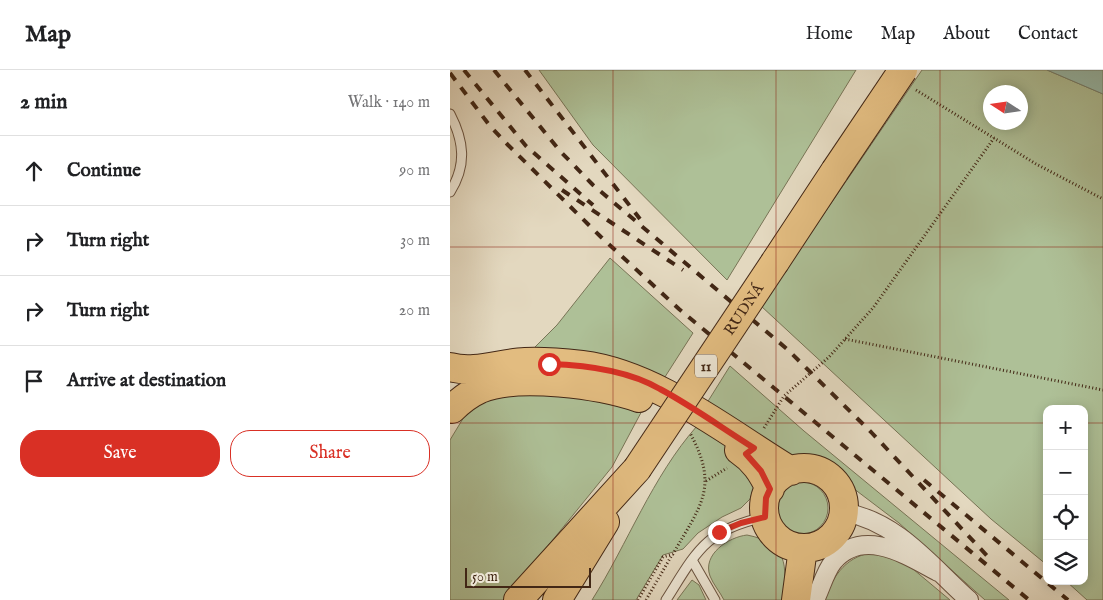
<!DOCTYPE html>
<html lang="en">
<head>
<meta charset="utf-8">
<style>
	:root { --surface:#fff; --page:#f2f2f2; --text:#202124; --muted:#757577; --line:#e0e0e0; --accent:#d93025 }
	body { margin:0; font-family:"IM FELL English",serif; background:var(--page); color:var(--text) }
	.controls { position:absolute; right:15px; bottom:15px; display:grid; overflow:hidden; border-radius:10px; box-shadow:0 2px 12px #0003 }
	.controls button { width:45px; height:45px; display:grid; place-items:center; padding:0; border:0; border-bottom:1px solid var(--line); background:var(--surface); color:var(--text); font:25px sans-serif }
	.compass { position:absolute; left:533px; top:15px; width:45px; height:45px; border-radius:50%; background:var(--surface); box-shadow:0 2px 12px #0003; rotate:282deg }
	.scale { position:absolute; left:15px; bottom:12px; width:126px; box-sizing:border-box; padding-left:5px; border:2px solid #422715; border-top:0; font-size:14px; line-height:18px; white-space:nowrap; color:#422715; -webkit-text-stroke:4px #ede6d5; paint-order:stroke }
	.stop { position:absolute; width:15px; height:15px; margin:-11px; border:4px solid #d93025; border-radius:50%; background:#fff }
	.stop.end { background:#d93025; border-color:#fff; box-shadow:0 1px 5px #0008 }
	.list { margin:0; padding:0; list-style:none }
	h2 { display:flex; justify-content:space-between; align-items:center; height:65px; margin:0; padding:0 20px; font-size:21px }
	h2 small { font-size:16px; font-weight:400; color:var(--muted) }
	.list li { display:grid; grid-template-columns:32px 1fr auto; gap:15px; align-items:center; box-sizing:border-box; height:70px; padding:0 20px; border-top:1px solid var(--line) }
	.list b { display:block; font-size:19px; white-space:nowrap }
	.list em { font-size:16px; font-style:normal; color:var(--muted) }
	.actions { display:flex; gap:10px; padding:15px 20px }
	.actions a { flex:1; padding:11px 0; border:1px solid var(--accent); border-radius:20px; text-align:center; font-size:18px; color:var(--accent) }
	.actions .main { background:var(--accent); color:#fff }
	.icon { flex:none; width:28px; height:28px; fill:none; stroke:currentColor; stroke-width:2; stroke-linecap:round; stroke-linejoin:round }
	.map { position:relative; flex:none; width:653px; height:530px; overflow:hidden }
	header { display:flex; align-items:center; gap:30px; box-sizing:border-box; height:70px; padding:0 25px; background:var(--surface); border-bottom:1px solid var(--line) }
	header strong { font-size:24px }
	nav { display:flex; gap:28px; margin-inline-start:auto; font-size:18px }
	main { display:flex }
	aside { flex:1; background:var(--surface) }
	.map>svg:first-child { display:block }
</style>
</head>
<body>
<header>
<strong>Map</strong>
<nav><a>Home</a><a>Map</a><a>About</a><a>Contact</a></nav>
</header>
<main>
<aside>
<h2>2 min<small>Walk · 140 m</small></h2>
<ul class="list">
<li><svg class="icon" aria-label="ahead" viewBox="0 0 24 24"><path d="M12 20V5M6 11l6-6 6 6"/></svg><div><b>Continue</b></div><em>90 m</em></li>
<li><svg class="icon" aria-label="right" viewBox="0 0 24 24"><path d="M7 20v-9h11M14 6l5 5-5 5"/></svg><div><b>Turn right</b></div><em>30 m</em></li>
<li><svg class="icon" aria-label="right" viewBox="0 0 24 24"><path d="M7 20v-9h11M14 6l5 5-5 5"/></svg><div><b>Turn right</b></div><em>20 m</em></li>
<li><svg class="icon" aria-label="arrive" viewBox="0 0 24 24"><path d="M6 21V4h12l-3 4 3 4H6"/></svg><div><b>Arrive at destination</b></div></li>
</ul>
<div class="actions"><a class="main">Save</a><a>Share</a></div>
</aside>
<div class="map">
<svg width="653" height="530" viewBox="0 0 653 530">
	<rect width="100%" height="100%" fill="#e3d8bf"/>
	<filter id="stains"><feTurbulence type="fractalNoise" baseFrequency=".004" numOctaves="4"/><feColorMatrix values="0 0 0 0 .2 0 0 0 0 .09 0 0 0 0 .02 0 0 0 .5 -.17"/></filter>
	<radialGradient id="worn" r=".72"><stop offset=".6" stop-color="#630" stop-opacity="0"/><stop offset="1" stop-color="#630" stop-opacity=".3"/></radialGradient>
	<path fill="#aec097" stroke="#787456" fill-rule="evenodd" d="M 89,0 L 406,0 L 277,210 L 143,75 Z
		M 472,0 L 597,0 L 653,24 L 653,530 L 637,530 L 616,511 L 634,511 L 634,339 L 597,339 L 597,495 L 541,449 L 311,236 ZM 540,22 L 570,22 L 570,52 L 540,52 Z
		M 160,188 L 243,263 L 213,310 L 78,284 L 107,255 Z
		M 280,296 L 354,361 L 559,530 L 535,530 L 449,453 L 370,393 L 350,388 L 338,390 L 255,336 Z
		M 92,319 L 194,337 L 162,397 L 54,530 L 0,530 L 0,370 L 20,337 L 29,330 Z
		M 247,356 L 294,386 L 305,415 L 300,429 L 291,438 L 272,447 L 248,463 L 233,479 L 213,485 L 186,530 L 142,530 C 178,473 202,407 247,356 Z
		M326 438a26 26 0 1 1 52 0a26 26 0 1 1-52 0Z
		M 297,465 C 338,473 337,495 333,530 L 274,530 C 270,522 263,514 260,506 C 252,484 279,467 297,465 Z
		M 427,482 L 457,494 L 500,530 L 373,530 C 385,504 396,485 427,482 Z
		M 242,510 L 249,515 L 256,530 L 227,530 Z"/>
	<path fill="#96bbac" stroke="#748070" d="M 597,0 L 653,0 L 653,24 Z"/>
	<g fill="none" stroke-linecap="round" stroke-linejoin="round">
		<defs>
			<path id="lane" d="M 0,44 C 14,71 17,95 0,122
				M 242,490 L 265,530
				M 216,530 C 247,481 255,460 315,447"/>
			<path id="street" d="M 394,442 C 448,452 480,495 519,530
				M 365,530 C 371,518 375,502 383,492 C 413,456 458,486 488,502"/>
			<path id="primary" d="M 325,192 L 385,101
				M 0,297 C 24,304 51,293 75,292 C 93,291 114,293 132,295 C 206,304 278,363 341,401
				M 2,339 C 11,330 19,324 30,319 C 68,303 151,315 189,328
				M 289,380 C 304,390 312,402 320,419
				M314 438a40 40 0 1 1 80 0a40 40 0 1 1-80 0Z
				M 68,530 L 187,399
				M 107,530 L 155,452
				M 346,530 L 353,478"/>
		</defs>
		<use href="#lane" stroke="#6a5340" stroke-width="11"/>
		<use href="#street" stroke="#6a5340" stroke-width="20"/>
		<use href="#primary" stroke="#422715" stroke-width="30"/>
		<path stroke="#422715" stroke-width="3" stroke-dasharray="1 2.5" stroke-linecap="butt" d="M 466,20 L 586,94 L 653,129
			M 395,269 L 653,320
			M 314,358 L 334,326 L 379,287 L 423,238 L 544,68
			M 256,411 L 277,398
			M 188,530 L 213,487 L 223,484 C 250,436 270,418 240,363
			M 196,530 L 222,485"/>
		<use href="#lane" stroke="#ede6d5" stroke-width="9"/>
		<use href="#street" stroke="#ede6d5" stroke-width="18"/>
		<use href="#primary" stroke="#e2bc80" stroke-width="28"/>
		<path stroke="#422715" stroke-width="4" stroke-dasharray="9 9" stroke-linecap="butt" d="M 14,0 L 76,76 L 143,135
			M 44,0 L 110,81 L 143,115 L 337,279 L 421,362 L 542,491
			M 75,0 L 190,149
			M 0,3 L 40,56 L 58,75 L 151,167 L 229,239 L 579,530
			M 112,120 L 233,200
			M 474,410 L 618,530"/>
		<defs>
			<g id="primary-bridge">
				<path d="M 385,101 L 453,0"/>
				<path id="s1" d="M 187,399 L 325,192"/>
			</g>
		</defs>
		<use href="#primary-bridge" stroke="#422715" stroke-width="30" stroke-linecap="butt"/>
		<use href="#primary-bridge" stroke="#e2bc80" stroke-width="28"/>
	</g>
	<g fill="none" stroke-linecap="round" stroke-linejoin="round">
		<path stroke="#d93025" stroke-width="6" d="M 99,294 C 136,295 177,300 210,319 C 242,336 272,358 304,378 L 296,384 L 311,401 L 320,419 L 316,428 L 315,447 L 291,453 L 269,462"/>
	</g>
	<path fill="none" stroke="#8f2418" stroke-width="1" stroke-opacity="0.55" d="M 163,0 L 163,530M 326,0 L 326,530M 490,0 L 490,530M 0,177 L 653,177M 0,353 L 597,353M 634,353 L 653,353"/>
	<g text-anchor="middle" stroke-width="5" stroke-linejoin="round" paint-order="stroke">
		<rect fill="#ede6d5" stroke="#75604f" stroke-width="1" x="245" y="284.5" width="22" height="23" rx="4"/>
		<g font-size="14" font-weight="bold" fill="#422715">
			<text x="256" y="301">11</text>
		</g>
		<g font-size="15" fill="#422715" stroke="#ede6d5">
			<text dy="5" stroke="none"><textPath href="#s1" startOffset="192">RUDNÁ</textPath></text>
		</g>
	</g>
	<rect width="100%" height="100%" filter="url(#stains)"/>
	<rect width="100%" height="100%" fill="url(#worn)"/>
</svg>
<div class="controls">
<button>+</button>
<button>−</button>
<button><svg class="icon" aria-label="locate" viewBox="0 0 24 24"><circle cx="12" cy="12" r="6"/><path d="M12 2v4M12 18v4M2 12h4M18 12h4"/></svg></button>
<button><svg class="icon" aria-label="layers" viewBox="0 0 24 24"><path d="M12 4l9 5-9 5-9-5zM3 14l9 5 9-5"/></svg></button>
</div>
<svg class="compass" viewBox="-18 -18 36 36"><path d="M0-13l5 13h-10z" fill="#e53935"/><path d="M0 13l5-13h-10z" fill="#757577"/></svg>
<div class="scale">50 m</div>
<div class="stop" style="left:99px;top:294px"></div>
<div class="stop end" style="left:269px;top:462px"></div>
</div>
</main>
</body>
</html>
